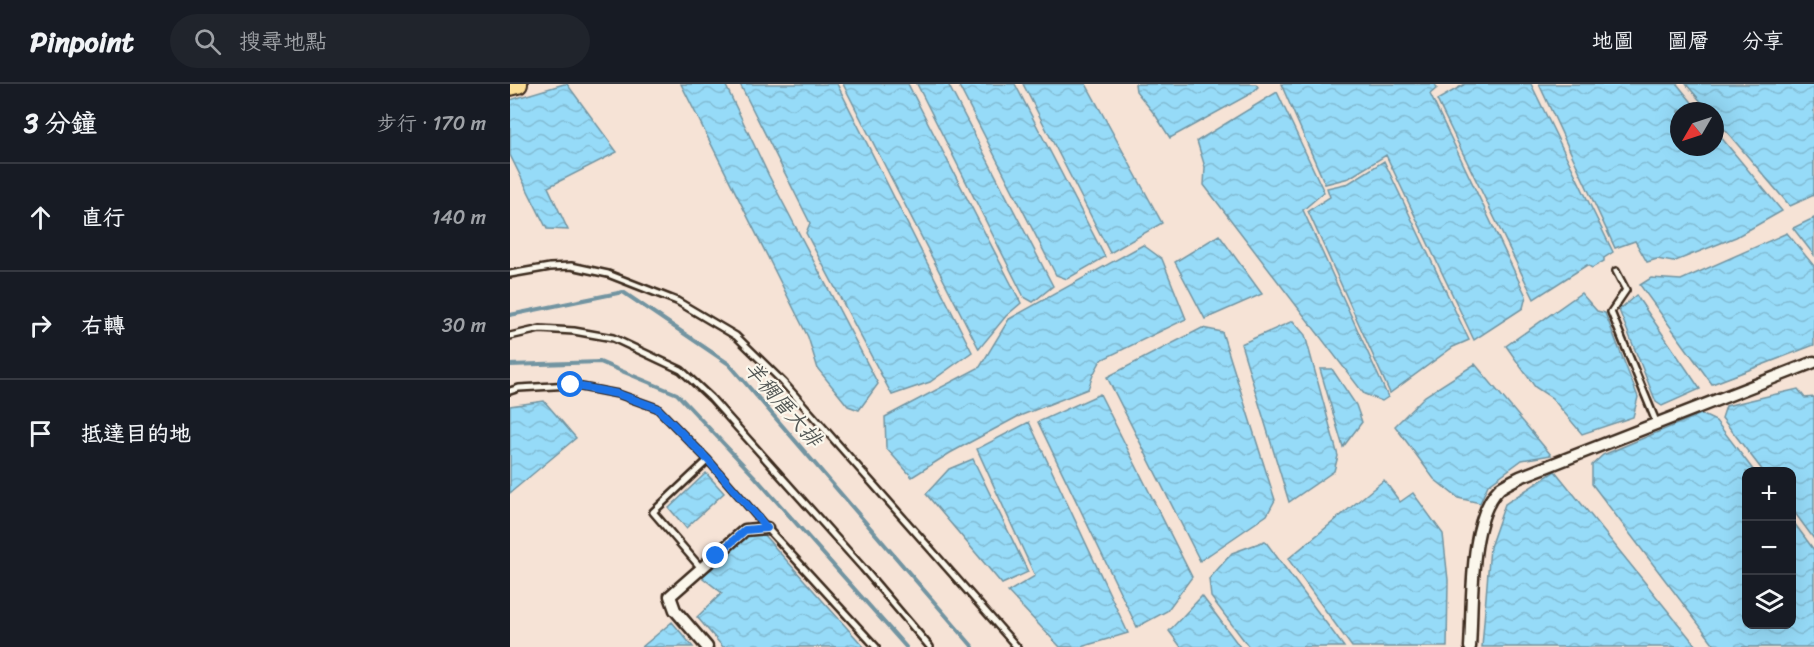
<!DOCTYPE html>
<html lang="zh-TW">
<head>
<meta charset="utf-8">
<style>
	:root { --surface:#171b24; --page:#20242c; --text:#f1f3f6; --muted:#9ea1a6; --line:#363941 }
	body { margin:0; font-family:Sriracha,"LXGW WenKai TC",sans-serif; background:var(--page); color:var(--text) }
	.controls { position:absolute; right:18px; bottom:18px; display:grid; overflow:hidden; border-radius:12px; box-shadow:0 6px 24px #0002 }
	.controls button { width:54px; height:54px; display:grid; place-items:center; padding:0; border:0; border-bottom:2px solid var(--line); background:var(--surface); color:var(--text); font:30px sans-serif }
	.compass { position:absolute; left:1160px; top:18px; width:54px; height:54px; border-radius:50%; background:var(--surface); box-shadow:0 6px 24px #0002; rotate:231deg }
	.stop { position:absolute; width:18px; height:18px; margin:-14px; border:4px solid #1a73e8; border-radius:50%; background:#fff }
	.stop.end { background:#1a73e8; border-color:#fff; box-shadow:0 2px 6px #0008 }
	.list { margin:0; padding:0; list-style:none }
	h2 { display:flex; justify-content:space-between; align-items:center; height:78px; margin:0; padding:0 24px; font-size:26px }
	h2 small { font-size:20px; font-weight:400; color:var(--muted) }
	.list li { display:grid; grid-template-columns:39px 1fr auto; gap:18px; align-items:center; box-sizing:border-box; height:108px; padding:0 24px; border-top:2px solid var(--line) }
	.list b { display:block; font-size:22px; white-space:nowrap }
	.list em { font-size:20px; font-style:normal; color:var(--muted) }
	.icon { flex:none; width:33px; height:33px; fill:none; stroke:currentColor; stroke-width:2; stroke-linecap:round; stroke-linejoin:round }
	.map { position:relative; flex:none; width:1304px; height:563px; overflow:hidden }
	header { display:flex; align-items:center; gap:36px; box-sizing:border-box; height:84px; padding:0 30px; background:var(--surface); border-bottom:2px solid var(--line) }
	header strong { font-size:28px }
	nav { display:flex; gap:33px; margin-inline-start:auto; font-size:21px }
	.search { width:420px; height:54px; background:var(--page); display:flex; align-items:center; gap:15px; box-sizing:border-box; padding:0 21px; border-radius:33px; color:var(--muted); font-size:22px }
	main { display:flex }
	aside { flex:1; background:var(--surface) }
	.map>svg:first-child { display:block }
</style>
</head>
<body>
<header>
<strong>Pinpoint</strong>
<div class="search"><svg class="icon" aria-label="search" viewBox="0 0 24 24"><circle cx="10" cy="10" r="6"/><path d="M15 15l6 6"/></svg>搜尋地點</div>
<nav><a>地圖</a><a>圖層</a><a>分享</a></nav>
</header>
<main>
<aside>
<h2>3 分鐘<small>步行 · 170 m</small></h2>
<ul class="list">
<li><svg class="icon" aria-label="ahead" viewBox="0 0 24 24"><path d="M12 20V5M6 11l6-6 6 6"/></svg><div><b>直行</b></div><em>140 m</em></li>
<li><svg class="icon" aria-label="right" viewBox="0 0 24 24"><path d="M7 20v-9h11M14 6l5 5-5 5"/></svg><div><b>右轉</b></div><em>30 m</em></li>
<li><svg class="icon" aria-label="arrive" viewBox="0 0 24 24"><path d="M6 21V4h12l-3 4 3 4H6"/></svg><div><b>抵達目的地</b></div></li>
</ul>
</aside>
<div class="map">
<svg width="1304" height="563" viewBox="0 0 1304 563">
	<defs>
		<pattern id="water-waves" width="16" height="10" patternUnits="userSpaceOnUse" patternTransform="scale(1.5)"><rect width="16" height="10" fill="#96dbf8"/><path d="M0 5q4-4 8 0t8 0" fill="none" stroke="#82bcd4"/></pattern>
	</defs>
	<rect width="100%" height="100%" fill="#f6e3d6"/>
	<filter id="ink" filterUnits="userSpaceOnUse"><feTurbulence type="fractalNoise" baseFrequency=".0167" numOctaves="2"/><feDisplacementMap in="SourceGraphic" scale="12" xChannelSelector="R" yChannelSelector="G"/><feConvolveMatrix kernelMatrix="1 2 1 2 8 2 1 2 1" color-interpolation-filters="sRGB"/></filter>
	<g filter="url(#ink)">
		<path fill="url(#water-waves)" stroke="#7294a1" stroke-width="1.5" d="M 54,0 L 57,0 L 107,68 L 38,103 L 58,146 L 37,145 L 0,71 L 0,16 Z
			M 171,0 L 215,0 L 259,92 L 368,300 L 349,326 L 338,322 L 308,285 L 298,253 Z
			M 230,0 L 327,0 L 462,268 L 420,298 L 382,311 L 296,149 L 300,139 Z
			M 333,0 L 398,0 L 511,219 L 496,232 L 469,265 Z
			M 407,0 L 438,0 L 543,202 L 523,218 L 514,213 Z
			M 448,0 L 505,0 L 595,173 L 557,195 L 546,191 Z
			M 513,0 L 576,0 L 652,139 L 600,169 Z
			M 625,0 L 746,0 L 748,3 L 742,9 L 660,54 L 646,32 L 626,7 Z
			M 771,0 L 925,0 L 927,4 L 920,10 L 1016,212 L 1013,224 L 964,256 L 876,71 L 839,94 L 815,100 Z
			M 955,0 L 1021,0 L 1103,168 L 1094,174 L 1094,177 L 1082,184 L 1077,181 L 1024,215 L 927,16 Z
			M 1029,0 L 1167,0 L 1189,27 L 1169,27 L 1169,63 L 1205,63 L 1205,46 L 1272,127 L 1226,153 L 1163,178 L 1147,175 L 1137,178 L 1125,157 L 1105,164 Z
			M 1176,0 L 1304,0 L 1304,111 L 1280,122 L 1205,34 L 1205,27 L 1199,27 Z
			M 767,8 L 814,108 L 793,126 L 878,313 L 872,317 L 854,310 L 694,101 L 695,83 L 687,57 Z
			M 874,77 L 959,256 L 943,263 L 880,309 L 798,127 L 820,113 L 817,104 L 839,99 Z
			M 1304,134 L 1304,171 L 1283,144 Z
			M 1277,149 L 1304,182 L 1304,261 L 1202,300 L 1130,201 L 1141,194 L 1171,196 Z
			M 709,151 L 752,210 L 695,235 L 665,178 Z
			M 633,161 L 652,175 L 676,235 L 591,276 L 583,291 L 578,305 L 507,333 L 440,369 L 402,393 L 376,364 L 375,333 L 470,283 L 499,235 Z
			M 1071,209 L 1087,227 L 1095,229 L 1128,313 L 1123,333 L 1072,350 L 1042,314 L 1025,303 L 996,262 Z
			M 1126,211 L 1190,305 L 1152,322 L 1146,318 L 1109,226 Z
			M 783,237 L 795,251 L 828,372 L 824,387 L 779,418 L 731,260 Z
			M 692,244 L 712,248 L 765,416 L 757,431 L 690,477 L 597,293 Z
			M 965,280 L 1041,371 L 1012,376 L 978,401 L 970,419 L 948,414 L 924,395 L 885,342 L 915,312 Z
			M 810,285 L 822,285 L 846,321 L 852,338 L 833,363 Z
			M 1288,305 L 1295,314 L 1304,313 L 1304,455 L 1282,425 L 1282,388 L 1253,387 L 1212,334 L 1216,322 Z
			M 590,310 L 682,493 L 657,527 L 627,543 L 528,338 Z
			M 34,317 L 66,354 L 0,409 L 0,322 Z
			M 1191,330 L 1206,337 L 1244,387 L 1236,388 L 1236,540 L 1282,540 L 1282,436 L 1304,466 L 1304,563 L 1206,563 L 1082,400 L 1082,381 L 1093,371 Z
			M 519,338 L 618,549 L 571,563 L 550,563 L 498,508 L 525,492 L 467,365 Z
			M 463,375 L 518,488 L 492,500 L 416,410 L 439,385 Z
			M 1045,387 L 1187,563 L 972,563 L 980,463 L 995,420 Z
			M 196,389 L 214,409 L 176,444 L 159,424 Z
			M 874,396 L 890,418 L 903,409 L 933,450 L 938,496 L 937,563 L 842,563 L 778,475 Z
			M 236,449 L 252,449 L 354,563 L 213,563 L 187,533 L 212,509 L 189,491 Z
			M 755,457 L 834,563 L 739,563 L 701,513 L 699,495 L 722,469 Z
			M 692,512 L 730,563 L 671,563 L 659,547 Z
			M 162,538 L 183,563 L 132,563 Z"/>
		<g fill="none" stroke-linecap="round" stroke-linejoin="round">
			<path stroke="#7294a1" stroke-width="4" d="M 0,231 L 113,208 L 219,280 L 463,563
				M 0,281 L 90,278 L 167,310 L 245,393 L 396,563"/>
			<defs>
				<path id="lane" d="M 1106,187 L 1116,206 L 1101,228 L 1147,340
					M 0,190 L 40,183 L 61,182 L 98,190 L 167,217 L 226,252 L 273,298 L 507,563
					M 0,252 L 30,245 L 64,247 L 103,254 L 171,286 L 201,314 L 353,484 L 420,563
					M 0,307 L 9,304 L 61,301 L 108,310 L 147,324 L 198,376 L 257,444 L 366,563
					M 191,484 L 143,428 L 198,376"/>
				<path id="street" d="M 197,563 L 165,526 L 160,512 L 235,446 L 257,444
					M 960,563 C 963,521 958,434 990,404 C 996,400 1004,396 1010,393 L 1304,278"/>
				<path id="primary" d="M 0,2 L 8,0"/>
			</defs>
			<use href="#lane" stroke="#3b2a1e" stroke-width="10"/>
			<use href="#street" stroke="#3b2a1e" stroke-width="15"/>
			<use href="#primary" stroke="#3b2a1e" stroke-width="22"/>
			<use href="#lane" stroke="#fbf7ec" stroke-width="5"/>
			<use href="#street" stroke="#fbf7ec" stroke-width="10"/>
			<use href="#primary" stroke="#fdde96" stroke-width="18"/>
		</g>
	</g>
	<g fill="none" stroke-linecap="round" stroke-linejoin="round" filter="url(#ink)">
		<path stroke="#1a73e8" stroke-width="8" d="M 61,301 L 108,310 L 147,324 L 198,376 L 257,444 L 235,446 L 206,472"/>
	</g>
	<g text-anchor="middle" stroke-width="4.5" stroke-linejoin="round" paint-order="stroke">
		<g font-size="21" font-style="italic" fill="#525654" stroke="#fbf7ec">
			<text transform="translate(273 320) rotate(49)" y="7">羊稠厝大排</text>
		</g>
	</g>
</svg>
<div class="controls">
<button>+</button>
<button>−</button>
<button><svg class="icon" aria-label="layers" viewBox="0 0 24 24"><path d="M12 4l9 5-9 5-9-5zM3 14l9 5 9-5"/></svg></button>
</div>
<svg class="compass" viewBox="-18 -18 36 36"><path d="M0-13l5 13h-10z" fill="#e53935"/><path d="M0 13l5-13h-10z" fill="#9ea1a6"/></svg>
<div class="stop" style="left:61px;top:301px"></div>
<div class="stop end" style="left:206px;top:472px"></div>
</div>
</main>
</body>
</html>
